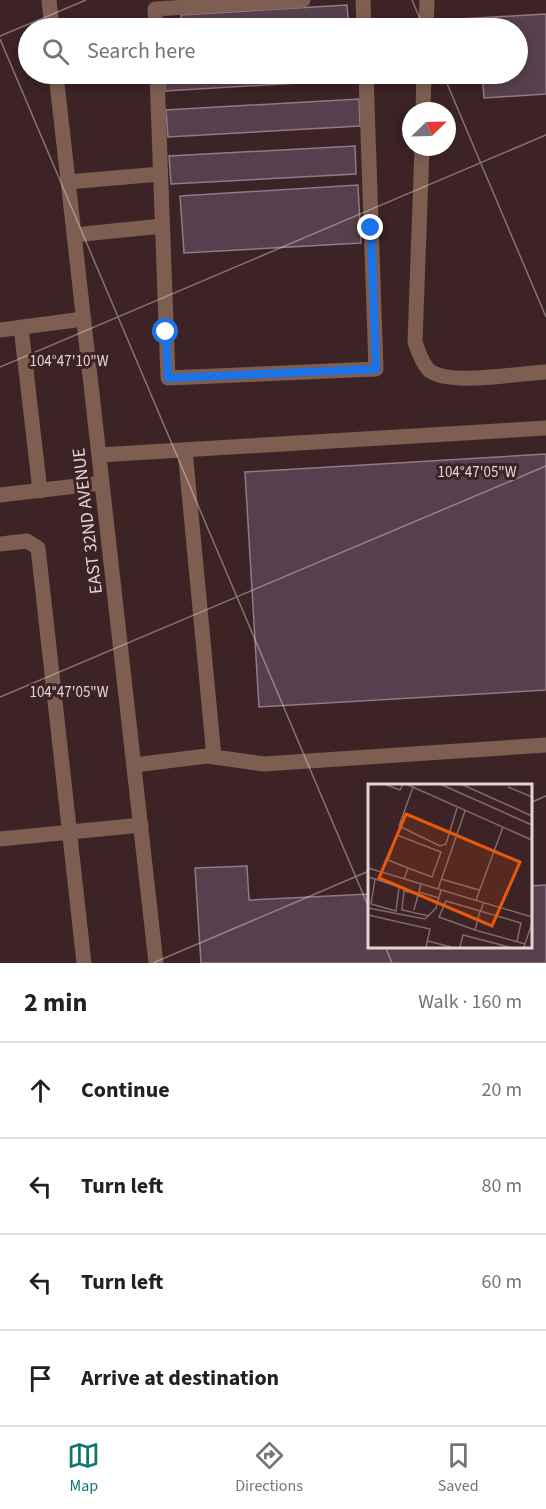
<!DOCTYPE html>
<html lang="en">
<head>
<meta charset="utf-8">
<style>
	:root { --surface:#fff; --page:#f2f2f2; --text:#202124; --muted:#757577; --line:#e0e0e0; --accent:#0f766e }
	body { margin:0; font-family:"Source Sans 3",sans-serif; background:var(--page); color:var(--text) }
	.compass { position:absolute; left:402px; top:102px; width:54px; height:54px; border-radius:50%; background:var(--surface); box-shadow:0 3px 9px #0003; rotate:67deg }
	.stop { position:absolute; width:18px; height:18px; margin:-14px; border:4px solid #1a73e8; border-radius:50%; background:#fff }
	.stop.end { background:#1a73e8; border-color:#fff; box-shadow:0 2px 6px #0008 }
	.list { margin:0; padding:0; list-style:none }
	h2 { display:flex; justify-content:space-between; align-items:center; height:78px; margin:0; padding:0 24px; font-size:26px }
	h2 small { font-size:20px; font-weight:400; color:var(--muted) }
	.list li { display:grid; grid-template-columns:39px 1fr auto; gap:18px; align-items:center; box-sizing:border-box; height:96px; padding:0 24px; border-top:2px solid var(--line) }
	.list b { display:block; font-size:22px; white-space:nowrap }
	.list em { font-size:20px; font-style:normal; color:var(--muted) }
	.icon { flex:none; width:33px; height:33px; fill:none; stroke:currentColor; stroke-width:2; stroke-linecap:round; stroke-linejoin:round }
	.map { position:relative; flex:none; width:546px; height:963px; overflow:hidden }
	.search { position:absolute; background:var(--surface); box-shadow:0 3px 9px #0003; left:18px; right:18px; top:18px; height:66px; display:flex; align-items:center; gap:15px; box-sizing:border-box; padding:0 21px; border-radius:33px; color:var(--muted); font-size:22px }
	.sheet { height:462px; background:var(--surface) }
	nav { display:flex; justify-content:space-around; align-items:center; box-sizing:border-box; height:84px; border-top:2px solid var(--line); background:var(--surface); font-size:16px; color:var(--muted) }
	nav a { display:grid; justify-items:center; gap:3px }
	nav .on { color:var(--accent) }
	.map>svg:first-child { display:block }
</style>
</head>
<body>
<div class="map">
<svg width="546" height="963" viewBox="0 0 546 963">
	<rect width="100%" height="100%" fill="#3c2325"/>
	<path fill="#57404d" stroke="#937988" stroke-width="1.5" d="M 347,5 L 349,28 L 182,28 L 181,15 Z
		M 546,14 L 546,94 L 484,98 L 482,74 L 518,74 L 518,28 L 462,28 L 461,19 Z
		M 165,74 L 364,74 L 364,79 L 165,91 Z
		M 359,99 L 360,126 L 168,137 L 166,110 Z
		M 355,146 L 356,174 L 171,184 L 169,156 Z
		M 358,185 L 361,243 L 184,253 L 180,196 Z
		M 546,454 L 546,690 L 259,707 L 245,472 Z
		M 247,866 L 249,900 L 369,894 L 369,946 L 530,946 L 530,886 L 546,885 L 546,963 L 201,963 L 195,868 Z"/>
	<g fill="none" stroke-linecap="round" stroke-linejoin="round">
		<path stroke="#7d5e51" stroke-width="15" d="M 49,0 L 52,28
			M 363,0 L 364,28
			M 156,28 L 155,9 L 303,0
			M 426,28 L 427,0
			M 56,74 L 156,963
			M 157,74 L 168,378 L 376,369 L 366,74
			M 423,111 L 424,74
			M 422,147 L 415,342 C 418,351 423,365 430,371 C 451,386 519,373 546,372
			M 68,182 L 160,174
			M 74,235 L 162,226
			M 21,327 L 40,491
			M 0,330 L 83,319
			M 185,450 L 214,757
			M 99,455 L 546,428
			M 0,495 L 102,483
			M 0,544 L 27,541 L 38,548 L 84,963
			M 134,765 L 207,756 L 264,764 L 546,745
			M 0,839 L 141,825"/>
	</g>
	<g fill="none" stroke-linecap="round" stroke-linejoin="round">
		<path stroke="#1a73e8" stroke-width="8" d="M 166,332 L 168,378 L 376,369 L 371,228"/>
	</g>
	<path fill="none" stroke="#e5d4d5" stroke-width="1.5" stroke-opacity="0.45" d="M 412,0 L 424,28M 0,36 L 86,0M 0,39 L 369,908M 443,74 L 546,317M 0,367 L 546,135M 0,697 L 546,466M 530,803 L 546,796M 385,946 L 392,963M 153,963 L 369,871"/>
	<g text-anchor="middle" stroke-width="6" stroke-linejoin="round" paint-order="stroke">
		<g font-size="18" fill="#e5d4d5" stroke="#3c2325">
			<text transform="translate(87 521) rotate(-97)" y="6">EAST 32ND AVENUE</text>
		</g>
	</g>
	<g transform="translate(368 784)">
		<rect width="164" height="164" fill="#3c2325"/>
		<path fill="none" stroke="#806a6b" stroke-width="1.5" d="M 16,0 L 32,6 L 35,0M 38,0 L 164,56M 72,0 L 164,41M 93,0 L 164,32M 45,3 L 31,42 L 72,62 L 78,60 L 89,24M 140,3 L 164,13M 0,84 L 164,133M 0,93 L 7,95 L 31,103 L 28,127 L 3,120 L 7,95M 36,95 L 40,84 L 20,76 L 29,51 L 73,68 L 64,93 L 40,84M 73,95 L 111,106M 70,105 L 97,27M 51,108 L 71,114M 50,110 L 36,107 L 34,126 L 61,132M 108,116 L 135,43M 115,119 L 114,124 L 112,127 L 107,146 L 71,133 L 78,117 L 112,127 L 153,139 L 149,157M 0,124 L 57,135 L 68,124 L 73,106M 46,126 L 53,100M 0,131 L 62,145 L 58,163M 107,146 L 157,160M 60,157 L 83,163M 92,163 L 95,151 L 141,163M 156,163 L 164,139"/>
		<path fill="#e8590c" fill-opacity="0.15" stroke="#e8590c" stroke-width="3" d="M 38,30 L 152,78 L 124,142 L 11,94 Z"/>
		<rect width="164" height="164" fill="none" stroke="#e5d4d5" stroke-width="3"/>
	</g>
	<g font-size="15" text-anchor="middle" fill="#e5d4d5" stroke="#3c2325" stroke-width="6" stroke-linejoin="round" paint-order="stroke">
		<text x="69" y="366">104°47'10"W</text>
		<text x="477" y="477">104°47'05"W</text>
		<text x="69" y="697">104°47'05"W</text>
	</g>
</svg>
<svg class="compass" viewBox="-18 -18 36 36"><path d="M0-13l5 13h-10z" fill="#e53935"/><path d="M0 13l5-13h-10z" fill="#757577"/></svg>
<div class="stop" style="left:166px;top:332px"></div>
<div class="stop end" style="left:371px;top:228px"></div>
<div class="search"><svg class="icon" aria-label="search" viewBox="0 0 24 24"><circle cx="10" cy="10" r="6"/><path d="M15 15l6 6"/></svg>Search here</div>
</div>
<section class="sheet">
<h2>2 min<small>Walk · 160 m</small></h2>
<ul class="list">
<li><svg class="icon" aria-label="ahead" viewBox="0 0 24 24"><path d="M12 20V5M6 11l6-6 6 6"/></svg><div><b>Continue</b></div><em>20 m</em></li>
<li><svg class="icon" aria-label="left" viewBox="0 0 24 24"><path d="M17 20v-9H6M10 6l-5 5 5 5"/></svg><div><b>Turn left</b></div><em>80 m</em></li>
<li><svg class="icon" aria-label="left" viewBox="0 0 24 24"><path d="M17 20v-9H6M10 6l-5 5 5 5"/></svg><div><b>Turn left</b></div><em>60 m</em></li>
<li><svg class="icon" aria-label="arrive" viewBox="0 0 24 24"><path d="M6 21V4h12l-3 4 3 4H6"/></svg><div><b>Arrive at destination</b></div></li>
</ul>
</section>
<nav>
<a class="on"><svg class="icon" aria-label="map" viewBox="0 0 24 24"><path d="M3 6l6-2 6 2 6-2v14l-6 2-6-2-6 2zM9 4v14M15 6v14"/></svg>Map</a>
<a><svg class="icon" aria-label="directions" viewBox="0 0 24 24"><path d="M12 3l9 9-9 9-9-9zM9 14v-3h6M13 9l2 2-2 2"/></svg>Directions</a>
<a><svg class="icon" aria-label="saved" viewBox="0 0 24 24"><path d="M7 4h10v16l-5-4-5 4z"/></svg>Saved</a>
</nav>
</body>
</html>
